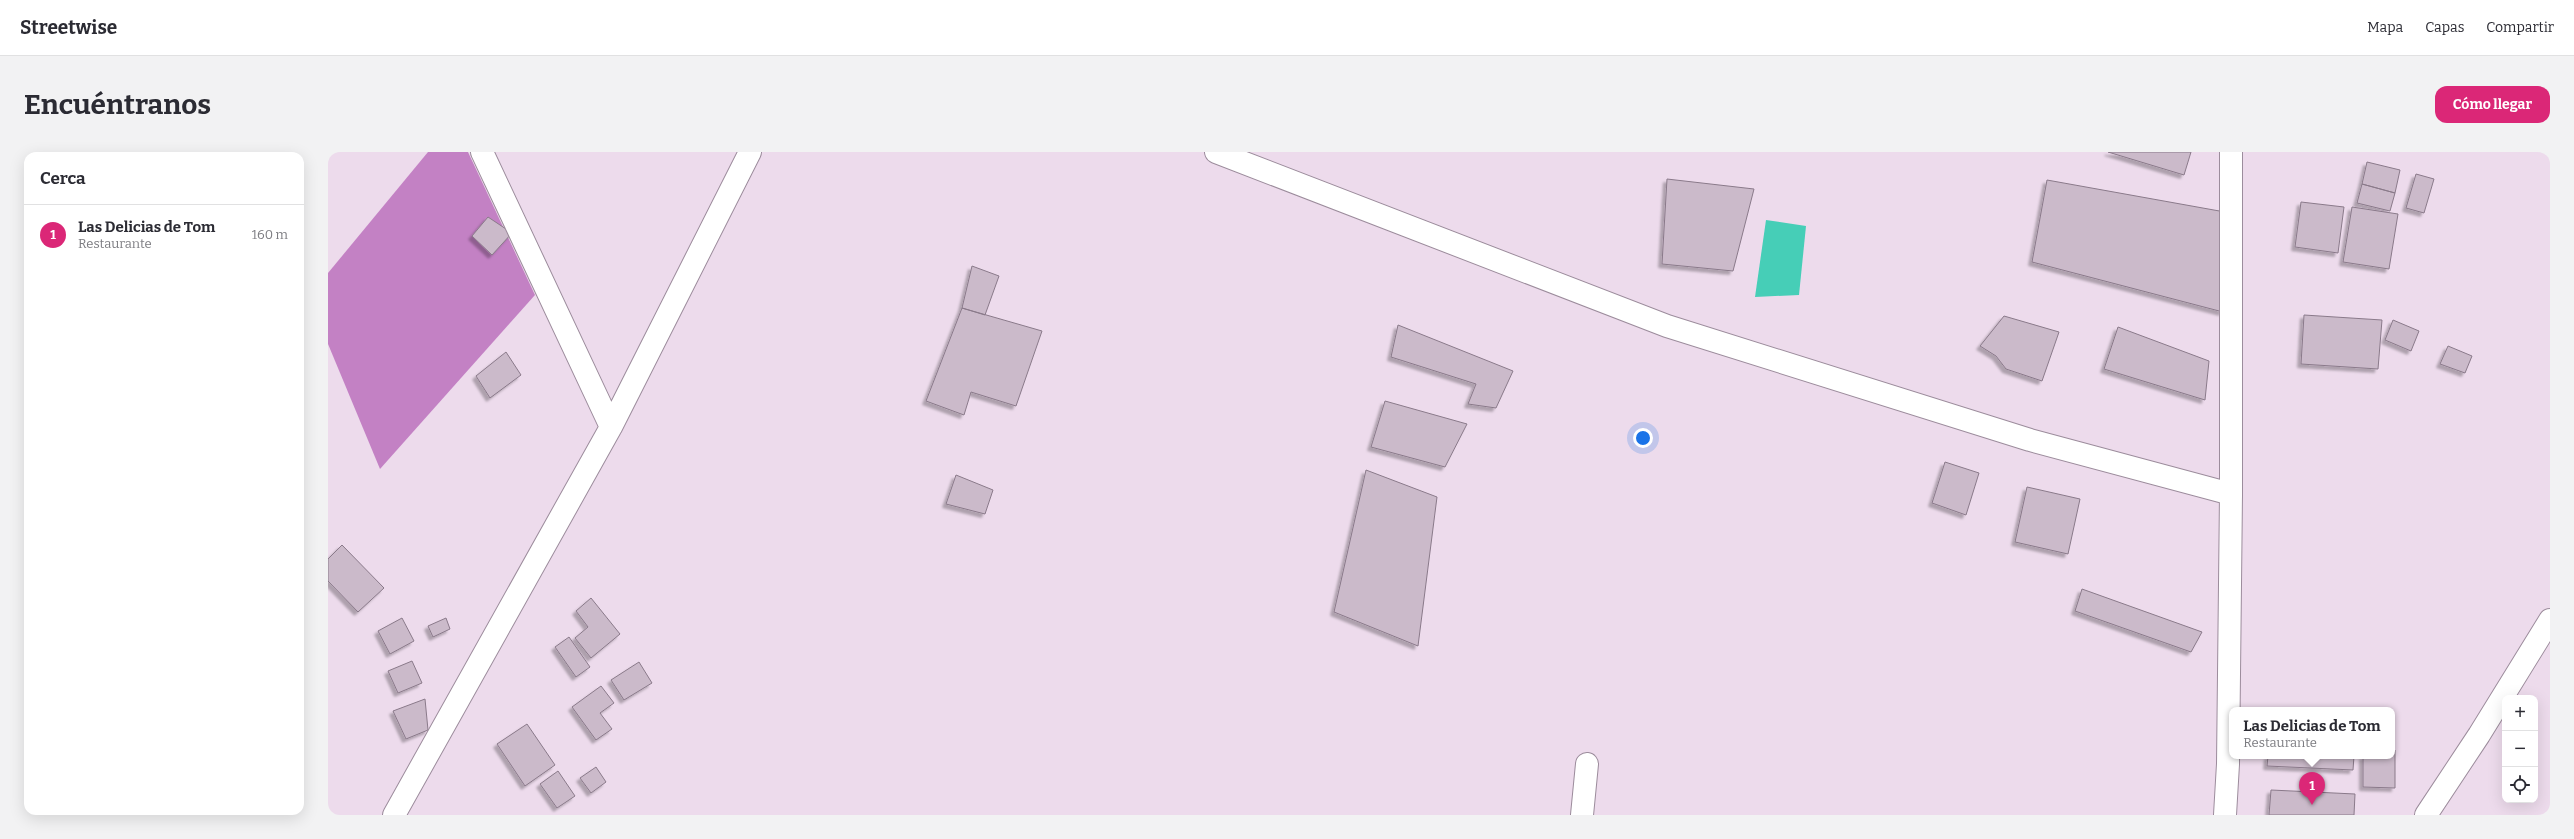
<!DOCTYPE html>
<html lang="es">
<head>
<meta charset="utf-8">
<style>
	:root { --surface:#fff; --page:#f2f2f3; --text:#2b2b33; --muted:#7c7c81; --line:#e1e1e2; --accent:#db2777 }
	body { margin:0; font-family:Bitter,serif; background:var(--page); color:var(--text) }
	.controls { position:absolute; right:12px; bottom:12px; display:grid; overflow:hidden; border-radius:8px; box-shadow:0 4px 16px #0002 }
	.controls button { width:36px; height:36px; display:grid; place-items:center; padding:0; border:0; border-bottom:1px solid var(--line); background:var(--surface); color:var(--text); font:20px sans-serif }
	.you { position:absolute; left:1315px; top:286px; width:14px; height:14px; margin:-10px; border:3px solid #fff; border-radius:50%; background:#1a73e8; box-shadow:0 0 0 6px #1a73e833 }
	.badge { display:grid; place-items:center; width:26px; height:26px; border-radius:50%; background:var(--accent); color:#fff; font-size:13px; font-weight:700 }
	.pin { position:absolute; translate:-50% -33px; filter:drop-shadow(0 1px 2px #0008) }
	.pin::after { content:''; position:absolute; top:21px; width:14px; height:12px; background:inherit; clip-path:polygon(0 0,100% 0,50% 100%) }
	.popup { position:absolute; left:1901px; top:555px; width:166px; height:52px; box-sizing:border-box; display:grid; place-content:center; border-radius:8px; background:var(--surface); filter:drop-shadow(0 1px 3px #0005); font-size:13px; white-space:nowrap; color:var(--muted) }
	.popup b { font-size:15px; color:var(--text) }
	.popup::after { content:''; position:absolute; left:50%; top:100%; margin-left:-8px; border:8px solid transparent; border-top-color:var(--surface) }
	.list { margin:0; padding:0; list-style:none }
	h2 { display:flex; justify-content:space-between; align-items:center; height:52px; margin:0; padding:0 16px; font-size:17px }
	h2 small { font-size:13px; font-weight:400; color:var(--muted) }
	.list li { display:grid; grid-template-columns:26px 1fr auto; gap:12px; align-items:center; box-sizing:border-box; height:60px; padding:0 16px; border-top:1px solid var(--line) }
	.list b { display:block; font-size:15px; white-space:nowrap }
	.list p { margin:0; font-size:13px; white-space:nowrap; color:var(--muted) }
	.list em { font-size:13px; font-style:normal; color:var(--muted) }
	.icon { flex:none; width:22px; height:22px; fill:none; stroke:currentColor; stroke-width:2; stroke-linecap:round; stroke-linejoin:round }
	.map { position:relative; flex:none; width:2222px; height:663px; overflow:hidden; border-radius:12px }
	header { display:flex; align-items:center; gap:24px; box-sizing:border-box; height:56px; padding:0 20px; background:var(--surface); border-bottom:1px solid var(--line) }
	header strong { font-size:19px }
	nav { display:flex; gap:22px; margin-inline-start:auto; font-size:14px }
	.intro { display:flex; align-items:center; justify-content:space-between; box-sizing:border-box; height:96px; padding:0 24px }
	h1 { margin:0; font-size:28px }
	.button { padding:10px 18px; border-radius:12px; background:var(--accent); color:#fff; font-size:14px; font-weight:700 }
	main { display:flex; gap:24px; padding:0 24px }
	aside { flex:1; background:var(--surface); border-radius:12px; box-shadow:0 4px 16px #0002 }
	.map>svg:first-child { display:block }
</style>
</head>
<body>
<header>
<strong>Streetwise</strong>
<nav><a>Mapa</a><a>Capas</a><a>Compartir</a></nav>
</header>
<div class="intro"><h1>Encuéntranos</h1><a class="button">Cómo llegar</a></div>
<main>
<aside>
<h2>Cerca<small></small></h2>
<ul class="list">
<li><span class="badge">1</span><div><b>Las Delicias de Tom</b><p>Restaurante</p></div><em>160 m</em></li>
</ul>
</aside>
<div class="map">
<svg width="2222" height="663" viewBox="0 0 2222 663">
	<defs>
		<filter id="shadow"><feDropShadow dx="-3.5" dy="3.5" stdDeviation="1" flood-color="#0004"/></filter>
	</defs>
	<rect width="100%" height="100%" fill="#eddbec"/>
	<path fill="#c381c4" d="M 100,0 L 140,0 L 207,143 L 52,317 L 0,192 L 0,121 Z"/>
	<path fill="#46ceb7" d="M 1438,68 L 1478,74 L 1471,143 L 1427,145 Z"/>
	<path fill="#cbbaca" stroke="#8a7a8a" filter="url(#shadow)" d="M 1780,0 L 1863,0 L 1856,23 Z
		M 2039,10 L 2072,18 L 2067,41 L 2034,32 Z
		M 2088,22 L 2106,27 L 2096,61 L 2078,56 Z
		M 1339,27 L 1426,37 L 1405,119 L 1334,112 Z
		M 1719,28 L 1897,60 L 1895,160 L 1704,110 Z
		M 2034,32 L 2067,41 L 2062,59 L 2029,51 Z
		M 1973,50 L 2016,55 L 2010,101 L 1967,95 Z
		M 2024,55 L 2070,62 L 2061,117 L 2015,110 Z
		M 160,65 L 184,81 L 164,103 L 144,84 Z
		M 644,114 L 671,124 L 657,163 L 634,156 Z
		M 634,156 L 714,179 L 688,254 L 643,240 L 636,263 L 598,249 Z
		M 1976,163 L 2054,168 L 2050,217 L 1973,212 Z
		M 1676,164 L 1731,180 L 1714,229 L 1678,217 L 1668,204 L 1652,194 Z
		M 2065,168 L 2091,179 L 2083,199 L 2057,188 Z
		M 1070,173 L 1185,219 L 1168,256 L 1140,252 L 1148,232 L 1063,205 Z
		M 1790,175 L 1881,209 L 1877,248 L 1776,217 Z
		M 2120,194 L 2144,204 L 2137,221 L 2112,212 Z
		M 178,200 L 193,223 L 162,246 L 148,224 Z
		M 1057,249 L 1139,272 L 1117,315 L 1043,295 Z
		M 1617,310 L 1651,321 L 1638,363 L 1604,351 Z
		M 1038,318 L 1109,345 L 1090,494 L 1006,460 Z
		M 628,323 L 665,338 L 657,362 L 618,352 Z
		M 1699,335 L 1752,347 L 1740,402 L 1687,390 Z
		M 14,393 L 56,436 L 30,460 L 0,429 L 0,407 Z
		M 1754,437 L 1874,480 L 1863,500 L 1747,459 Z
		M 263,446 L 292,482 L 263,506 L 247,486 L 260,475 L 248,459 Z
		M 74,466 L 86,489 L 62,502 L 50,479 Z
		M 118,466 L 122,477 L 105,485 L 100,474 Z
		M 241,485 L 262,515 L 248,525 L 227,495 Z
		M 84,509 L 94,531 L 70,541 L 60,519 Z
		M 311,510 L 324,531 L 296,548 L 283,528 Z
		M 273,534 L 286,551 L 272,561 L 284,577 L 268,588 L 244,555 Z
		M 97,547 L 100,578 L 78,587 L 65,559 Z
		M 199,572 L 227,613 L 197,634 L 169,592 Z
		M 2064,598 L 2067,598 L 2067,636 L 2035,635 L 2035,604 L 2064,604 Z
		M 1940,604 L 2026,604 L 2025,618 L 1939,614 Z
		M 268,615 L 278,630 L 263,641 L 252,626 Z
		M 230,619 L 247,644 L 229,656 L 212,632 Z
		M 1943,638 L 2027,642 L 2026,663 L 1941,663 Z"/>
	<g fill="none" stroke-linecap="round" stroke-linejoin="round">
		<defs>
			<path id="minor" d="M 154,0 L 283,275
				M 888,0 L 1339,174 L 1702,288 L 1903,342
				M 66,663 L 283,275 L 422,0
				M 1254,663 L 1259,612
				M 2098,663 L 2151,583 L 2222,468"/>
			<path id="secondary" d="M 1897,663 L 1900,612 L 1903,342 L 1903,0"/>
		</defs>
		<use href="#minor" stroke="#9c8c9c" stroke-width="24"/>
		<use href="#secondary" stroke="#9c8c9c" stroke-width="24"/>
		<use href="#minor" stroke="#fff" stroke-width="22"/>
		<use href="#secondary" stroke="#fff" stroke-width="22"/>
	</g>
</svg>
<div class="controls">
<button>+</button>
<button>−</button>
<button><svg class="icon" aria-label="locate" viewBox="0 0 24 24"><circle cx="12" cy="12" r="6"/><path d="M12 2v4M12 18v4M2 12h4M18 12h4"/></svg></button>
</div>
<div class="you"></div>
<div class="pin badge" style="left:1984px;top:653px">1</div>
<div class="popup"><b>Las Delicias de Tom</b>Restaurante</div>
</div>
</main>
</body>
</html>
